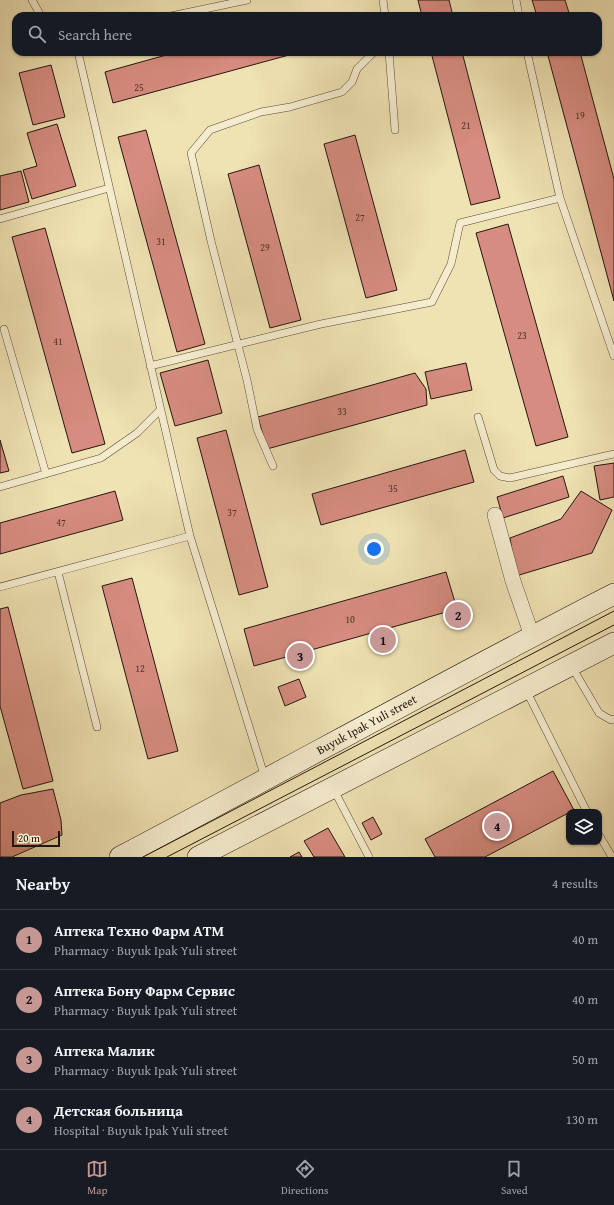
<!DOCTYPE html>
<html lang="en">
<head>
<meta charset="utf-8">
<style>
	:root { --surface:#171b24; --page:#20242c; --text:#f1f3f6; --muted:#9ea1a6; --line:#363941; --accent:#c59692 }
	body { margin:0; font-family:"Gentium Book Plus",serif; background:var(--page); color:var(--text) }
	.controls { position:absolute; right:12px; bottom:12px; display:grid; overflow:hidden; border-radius:8px; box-shadow:0 1px 3px #0004 }
	.controls button { width:36px; height:36px; display:grid; place-items:center; padding:0; border:0; border-bottom:1px solid var(--line); background:var(--surface); color:var(--text); font:20px sans-serif }
	.scale { position:absolute; left:12px; bottom:10px; width:48px; box-sizing:border-box; padding-left:4px; border:2px solid #25160e; border-top:0; font-size:11px; line-height:14px; white-space:nowrap; color:#25160e; -webkit-text-stroke:3px #f5ecce; paint-order:stroke }
	.you { position:absolute; left:374px; top:549px; width:14px; height:14px; margin:-10px; border:3px solid #fff; border-radius:50%; background:#1a73e8; box-shadow:0 0 0 6px #1a73e833 }
	.badge { display:grid; place-items:center; width:26px; height:26px; border-radius:50%; background:var(--accent); color:#111; font-size:13px; font-weight:700 }
	.pin { position:absolute; translate:-50% -50%; border:2px solid #fff; box-shadow:0 1px 4px #0006 }
	.list { margin:0; padding:0; list-style:none }
	h2 { display:flex; justify-content:space-between; align-items:center; height:52px; margin:0; padding:0 16px; font-size:17px }
	h2 small { font-size:13px; font-weight:400; color:var(--muted) }
	.list li { display:grid; grid-template-columns:26px 1fr auto; gap:12px; align-items:center; box-sizing:border-box; height:60px; padding:0 16px; border-top:1px solid var(--line) }
	.list b { display:block; font-size:15px; white-space:nowrap }
	.list p { margin:0; font-size:13px; white-space:nowrap; color:var(--muted) }
	.list em { font-size:13px; font-style:normal; color:var(--muted) }
	.icon { flex:none; width:22px; height:22px; fill:none; stroke:currentColor; stroke-width:2; stroke-linecap:round; stroke-linejoin:round }
	.map { position:relative; flex:none; width:614px; height:857px; overflow:hidden }
	.search { position:absolute; background:var(--surface); box-shadow:0 1px 3px #0004; left:12px; right:12px; top:12px; height:44px; display:flex; align-items:center; gap:10px; box-sizing:border-box; padding:0 14px; border-radius:12px; color:var(--muted); font-size:15px }
	.sheet { height:292px; background:var(--surface) }
	nav { display:flex; justify-content:space-around; align-items:center; box-sizing:border-box; height:56px; border-top:1px solid var(--line); background:var(--surface); font-size:11px; color:var(--muted) }
	nav a { display:grid; justify-items:center; gap:2px }
	nav .on { color:var(--accent) }
	.map>svg:first-child { display:block }
</style>
</head>
<body>
<div class="map">
<svg width="614" height="857" viewBox="0 0 614 857">
	<rect width="100%" height="100%" fill="#efe2b3"/>
	<filter id="stains"><feTurbulence type="fractalNoise" baseFrequency=".005" numOctaves="4"/><feColorMatrix values="0 0 0 0 .2 0 0 0 0 .09 0 0 0 0 .02 0 0 0 .5 -.17"/></filter>
	<radialGradient id="worn" r=".72"><stop offset=".6" stop-color="#630" stop-opacity="0"/><stop offset="1" stop-color="#630" stop-opacity=".3"/></radialGradient>
	<path fill="#d68c80" stroke="#25160e" d="M 418,0 L 449,0 L 453,16 L 422,16 Z
		M 532,0 L 565,0 L 570,16 L 537,16 Z
		M 177,52 L 300,52 L 113,103 L 105,72 Z
		M 431,52 L 462,52 L 500,198 L 471,205 Z
		M 547,52 L 580,52 L 614,179 L 614,301 Z
		M 51,65 L 65,117 L 33,125 L 19,73 Z
		M 57,124 L 76,186 L 32,199 L 23,170 L 37,166 L 27,133 Z
		M 146,130 L 205,344 L 177,352 L 118,137 Z
		M 355,135 L 397,290 L 366,298 L 324,144 Z
		M 259,165 L 301,320 L 270,328 L 228,174 Z
		M 21,171 L 29,202 L 0,210 L 0,176 Z
		M 508,224 L 568,437 L 536,446 L 476,233 Z
		M 45,228 L 105,444 L 72,453 L 12,237 Z
		M 208,360 L 222,413 L 175,426 L 160,373 Z
		M 466,363 L 472,390 L 431,399 L 425,372 Z
		M 415,373 L 426,389 L 427,405 L 267,449 L 258,417 Z
		M 226,430 L 268,587 L 239,595 L 197,438 Z
		M 0,440 L 9,471 L 0,473 Z
		M 465,450 L 474,482 L 321,525 L 312,494 Z
		M 614,463 L 614,497 L 600,500 L 594,466 Z
		M 563,476 L 569,497 L 503,518 L 497,497 Z
		M 115,491 L 123,520 L 0,554 L 0,523 Z
		M 581,491 L 612,510 L 592,553 L 516,576 L 510,538 L 561,519 Z
		M 446,572 L 457,609 L 254,666 L 244,629 Z
		M 132,578 L 178,751 L 148,759 L 102,586 Z
		M 8,607 L 53,781 L 23,789 L 0,706 L 0,609 Z
		M 299,679 L 306,697 L 285,706 L 278,687 Z
		M 553,771 L 574,810 L 485,857 L 435,857 L 425,839 Z
		M 53,789 L 61,820 L 62,835 L 12,857 L 0,857 L 0,803 L 21,795 Z
		M 373,817 L 382,834 L 371,840 L 362,823 Z
		M 328,828 L 345,857 L 314,857 L 304,841 Z
		M 299,852 L 302,857 L 290,857 Z"/>
	<g fill="none" stroke-linecap="round" stroke-linejoin="round">
		<defs>
			<path id="lane" d="M 32,0 L 41,16
				M 383,0 L 385,16
				M 516,0 L 519,16
				M 171,16 L 247,0
				M 78,52 L 190,536 L 265,778
				M 389,52 L 395,130
				M 527,52 L 560,198 L 614,356
				M 0,219 L 109,188
				M 4,329 L 46,474
				M 150,366 L 321,324 L 432,302 L 451,264 L 460,223 L 560,198
				M 478,417 L 494,470 L 500,476 L 510,478 L 614,454
				M 273,466 L 257,429 L 247,380 L 211,241 L 191,153 L 210,130 L 261,112 L 290,107 L 342,92 L 352,82 L 357,69 L 374,52
				M 0,487 L 101,458 L 137,433 L 160,410
				M 58,572 L 97,727
				M 0,587 L 190,536
				M 572,667 L 599,713 L 611,720 L 614,719
				M 526,690 L 587,812
				M 334,790 L 369,857
				M 599,835 L 612,857"/>
			<path id="street" d="M 495,515 L 513,581 L 532,636"/>
			<g id="secondary">
				<path id="s1" d="M 120,857 C 285,770 448,679 614,594"/>
				<path d="M 198,857 L 614,643"/>
			</g>
		</defs>
		<use href="#lane" stroke="#584937" stroke-width="8"/>
		<use href="#street" stroke="#584937" stroke-width="16"/>
		<use href="#secondary" stroke="#25160e" stroke-width="22"/>
		<use href="#lane" stroke="#f5ecce" stroke-width="7"/>
		<use href="#street" stroke="#f5ecce" stroke-width="15"/>
		<use href="#secondary" stroke="#f5ecce" stroke-width="21"/>
		<path stroke="#25160e" stroke-width="1" d="M 143,857 L 614,611
			M 167,857 L 614,625"/>
	</g>
	<g text-anchor="middle" stroke-width="3" stroke-linejoin="round" paint-order="stroke">
		<g font-size="10" fill="#51342a">
			<text x="139" y="91">25</text>
			<text x="580" y="119">19</text>
			<text x="466" y="129">21</text>
			<text x="360" y="221">27</text>
			<text x="161" y="245">31</text>
			<text x="265" y="251">29</text>
			<text x="522" y="339">23</text>
			<text x="58" y="345">41</text>
			<text x="342" y="415">33</text>
			<text x="393" y="492">35</text>
			<text x="232" y="516">37</text>
			<text x="61" y="526">47</text>
			<text x="350" y="623">10</text>
			<text x="140" y="672">12</text>
		</g>
		<g font-size="12" fill="#25160e" stroke="#f5ecce">
			<text dy="4" stroke="none"><textPath href="#s1" startOffset="280">Buyuk Ipak Yuli street</textPath></text>
		</g>
	</g>
	<rect width="100%" height="100%" filter="url(#stains)"/>
	<rect width="100%" height="100%" fill="url(#worn)"/>
</svg>
<div class="controls">
<button><svg class="icon" aria-label="layers" viewBox="0 0 24 24"><path d="M12 4l9 5-9 5-9-5zM3 14l9 5 9-5"/></svg></button>
</div>
<div class="scale">20 m</div>
<div class="you"></div>
<div class="pin badge" style="left:383px;top:640px">1</div>
<div class="pin badge" style="left:458px;top:615px">2</div>
<div class="pin badge" style="left:300px;top:656px">3</div>
<div class="pin badge" style="left:497px;top:826px">4</div>
<div class="search"><svg class="icon" aria-label="search" viewBox="0 0 24 24"><circle cx="10" cy="10" r="6"/><path d="M15 15l6 6"/></svg>Search here</div>
</div>
<section class="sheet">
<h2>Nearby<small>4 results</small></h2>
<ul class="list">
<li><span class="badge">1</span><div><b>Аптека Техно Фарм АТМ</b><p>Pharmacy · Buyuk Ipak Yuli street</p></div><em>40 m</em></li>
<li><span class="badge">2</span><div><b>Аптека Бону Фарм Сервис</b><p>Pharmacy · Buyuk Ipak Yuli street</p></div><em>40 m</em></li>
<li><span class="badge">3</span><div><b>Аптека Малик</b><p>Pharmacy · Buyuk Ipak Yuli street</p></div><em>50 m</em></li>
<li><span class="badge">4</span><div><b>Детская больница</b><p>Hospital · Buyuk Ipak Yuli street</p></div><em>130 m</em></li>
</ul>
</section>
<nav>
<a class="on"><svg class="icon" aria-label="map" viewBox="0 0 24 24"><path d="M3 6l6-2 6 2 6-2v14l-6 2-6-2-6 2zM9 4v14M15 6v14"/></svg>Map</a>
<a><svg class="icon" aria-label="directions" viewBox="0 0 24 24"><path d="M12 3l9 9-9 9-9-9zM9 14v-3h6M13 9l2 2-2 2"/></svg>Directions</a>
<a><svg class="icon" aria-label="saved" viewBox="0 0 24 24"><path d="M7 4h10v16l-5-4-5 4z"/></svg>Saved</a>
</nav>
</body>
</html>
